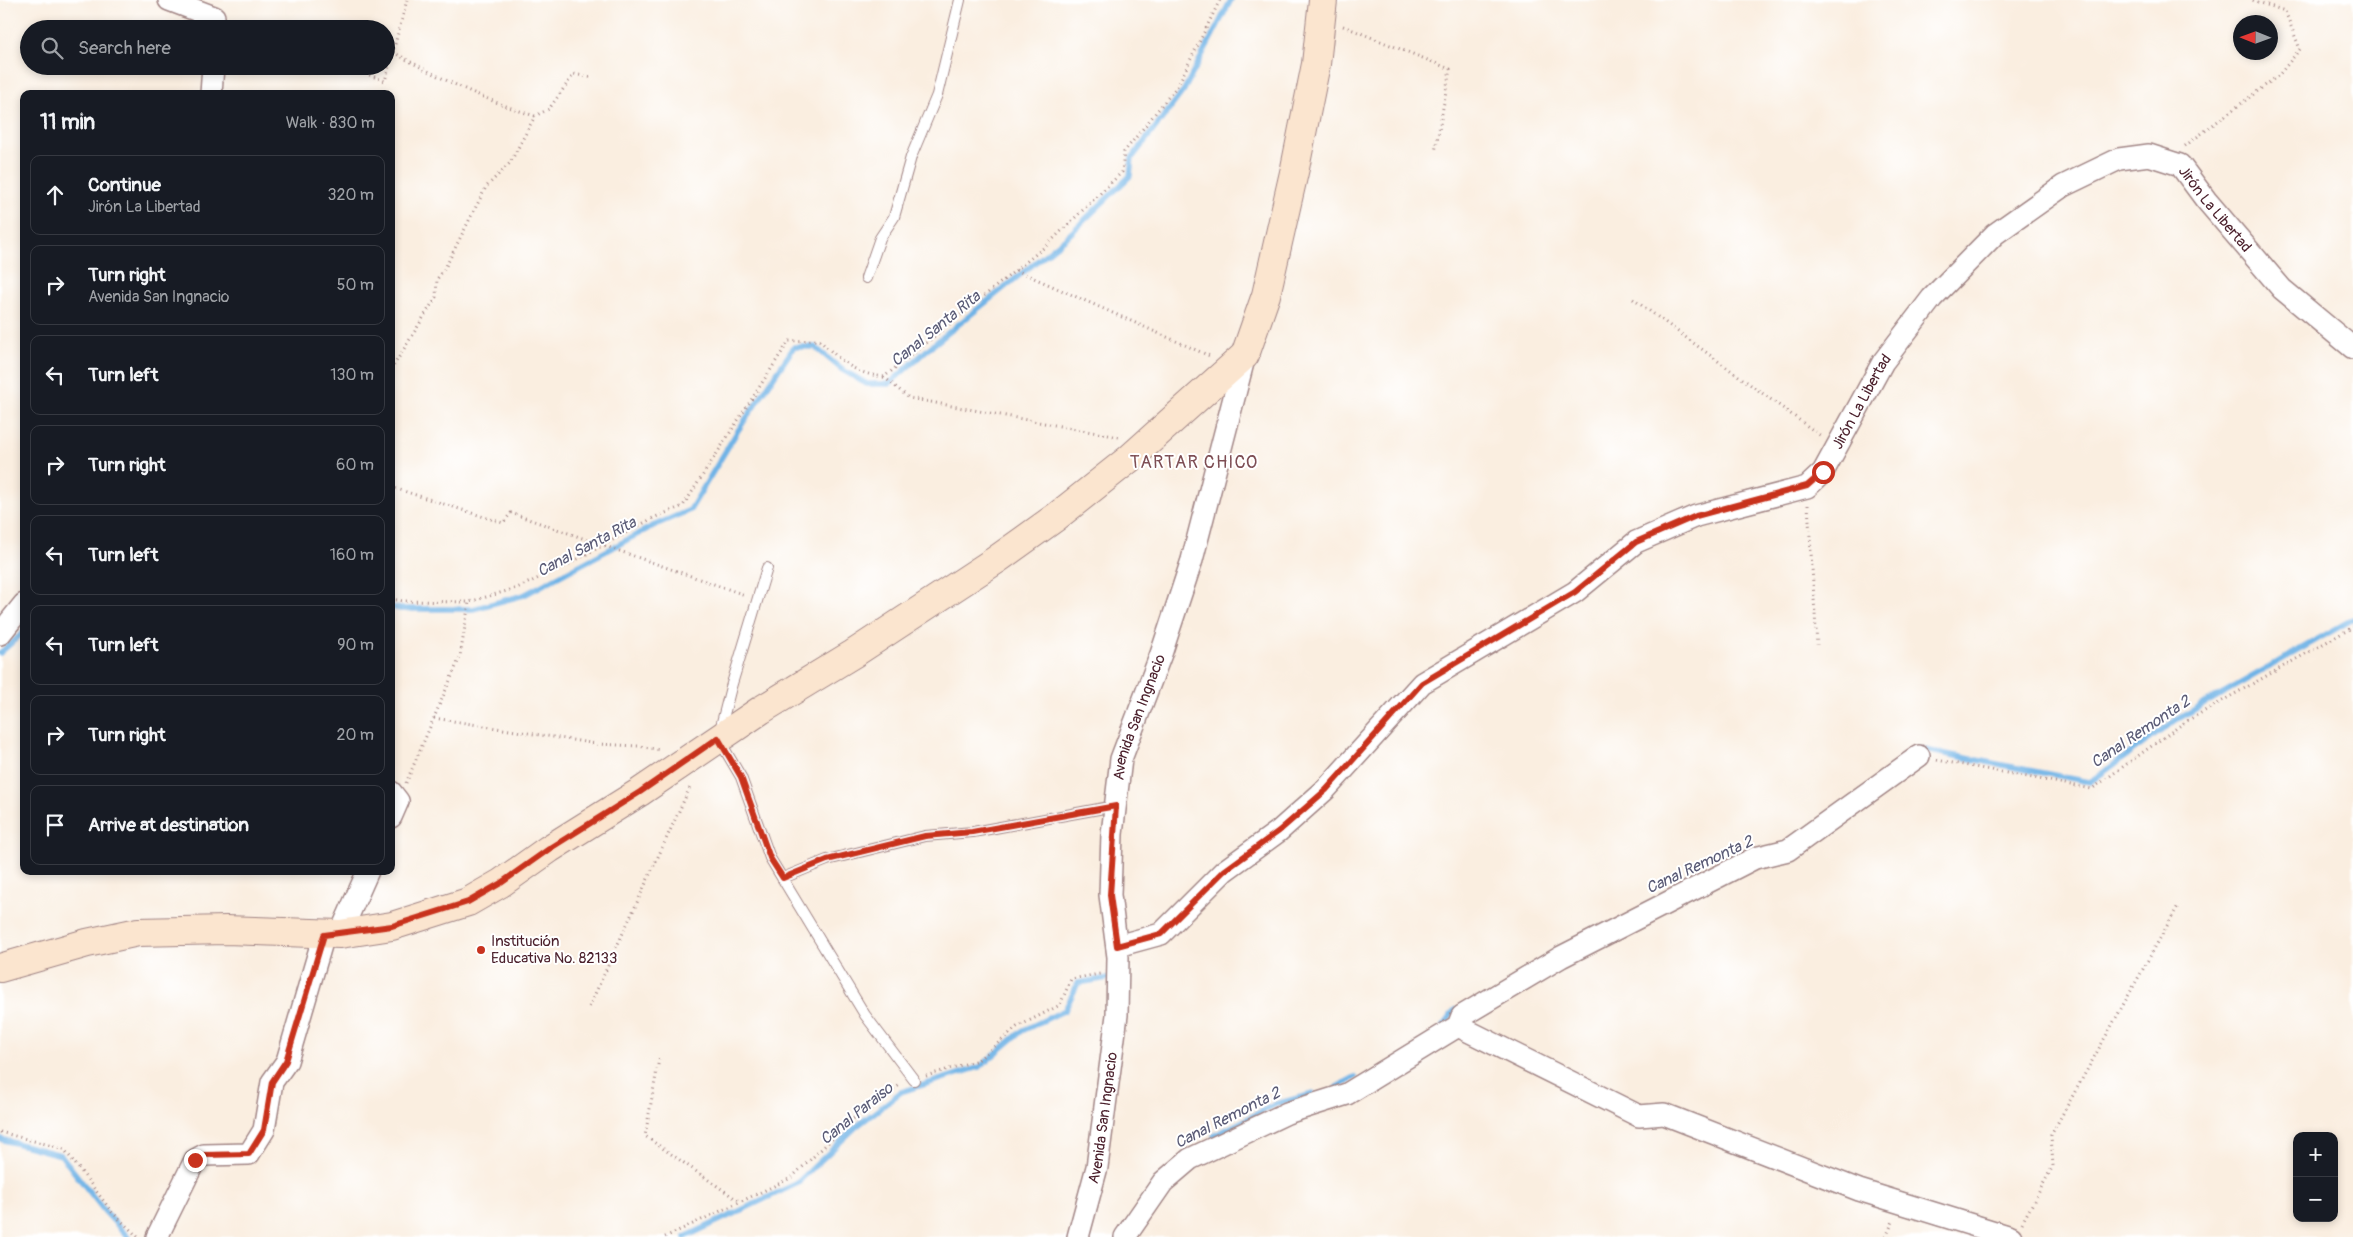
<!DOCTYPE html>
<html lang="en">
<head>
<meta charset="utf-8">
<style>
	:root { --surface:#171b24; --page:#20242c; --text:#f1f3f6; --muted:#9ea1a6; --line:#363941 }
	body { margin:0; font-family:Pangolin,sans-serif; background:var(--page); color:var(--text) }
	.controls { position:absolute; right:15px; bottom:15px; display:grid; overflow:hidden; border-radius:10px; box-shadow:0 2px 8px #0003 }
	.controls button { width:45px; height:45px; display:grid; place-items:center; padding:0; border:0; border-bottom:1px solid var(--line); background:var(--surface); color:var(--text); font:25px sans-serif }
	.compass { position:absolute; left:2233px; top:15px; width:45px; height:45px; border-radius:50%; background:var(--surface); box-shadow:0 2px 8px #0003; rotate:271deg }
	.stop { position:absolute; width:15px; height:15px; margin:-11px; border:4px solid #c8321e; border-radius:50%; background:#fff }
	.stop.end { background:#c8321e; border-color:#fff; box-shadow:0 1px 5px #0008 }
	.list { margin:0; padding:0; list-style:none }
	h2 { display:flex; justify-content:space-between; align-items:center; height:65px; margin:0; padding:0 20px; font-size:21px }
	h2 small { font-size:16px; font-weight:400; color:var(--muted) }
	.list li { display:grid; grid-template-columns:32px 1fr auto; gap:15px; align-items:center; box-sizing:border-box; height:80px; margin:0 10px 10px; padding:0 10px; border:1px solid var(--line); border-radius:10px }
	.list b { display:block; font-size:19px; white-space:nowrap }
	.list p { margin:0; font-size:16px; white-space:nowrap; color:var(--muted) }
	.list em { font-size:16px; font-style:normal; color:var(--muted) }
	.icon { flex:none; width:28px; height:28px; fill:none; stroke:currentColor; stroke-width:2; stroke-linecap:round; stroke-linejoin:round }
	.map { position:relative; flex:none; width:2353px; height:1237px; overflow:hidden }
	.search { position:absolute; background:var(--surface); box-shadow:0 2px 8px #0003; left:20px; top:20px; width:375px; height:55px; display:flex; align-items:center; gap:12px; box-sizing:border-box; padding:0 18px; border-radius:28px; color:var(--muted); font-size:19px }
	.panel { position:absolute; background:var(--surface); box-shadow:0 2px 8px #0003; left:20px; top:90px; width:375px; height:785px; border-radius:10px }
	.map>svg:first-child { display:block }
</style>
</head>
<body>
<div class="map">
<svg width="2353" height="1237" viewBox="0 0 2353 1237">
	<rect width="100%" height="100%" fill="#fff"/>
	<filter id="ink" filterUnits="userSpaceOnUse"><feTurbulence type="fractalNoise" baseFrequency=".02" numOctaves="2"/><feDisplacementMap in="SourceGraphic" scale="10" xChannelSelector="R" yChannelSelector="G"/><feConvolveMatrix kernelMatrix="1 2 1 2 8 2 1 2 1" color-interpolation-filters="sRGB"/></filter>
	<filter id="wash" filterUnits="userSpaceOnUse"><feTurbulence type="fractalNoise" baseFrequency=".0096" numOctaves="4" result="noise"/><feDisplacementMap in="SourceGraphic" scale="20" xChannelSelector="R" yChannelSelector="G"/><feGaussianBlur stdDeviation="1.12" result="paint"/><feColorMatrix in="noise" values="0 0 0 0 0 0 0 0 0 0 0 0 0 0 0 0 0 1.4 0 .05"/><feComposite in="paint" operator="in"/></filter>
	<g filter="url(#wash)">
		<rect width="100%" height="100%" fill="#faeee0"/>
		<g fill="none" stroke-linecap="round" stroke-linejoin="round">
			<path stroke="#71b4e6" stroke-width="5.5" d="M 391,607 L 400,609 L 473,609 L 524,595 L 655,525 L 690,510 L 737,432 L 794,347 L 815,347 L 841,369 L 867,384 L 889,384 L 928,349 L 1067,237 L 1130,176 L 1132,158 L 1184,90 L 1231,0
				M 0,653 L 24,632
				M 1920,749 L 2090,782 L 2176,720 L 2353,619
				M 1443,1026 L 1455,1010
				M 1337,1087 L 1355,1077
				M 1214,1136 L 1276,1104 L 1313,1094
				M 0,1139 L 61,1155 L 105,1212 L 128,1237
				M 685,1237 L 796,1184 L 857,1126 L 901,1092 L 980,1067 L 1022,1031 L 1065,1010 L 1078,983 L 1114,977"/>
		</g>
	</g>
	<g filter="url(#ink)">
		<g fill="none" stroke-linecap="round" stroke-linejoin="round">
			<defs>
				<path id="lane" d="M 866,278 L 880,238 L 894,217 L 911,157 L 937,95 L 960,0
					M 767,568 L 731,687 L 718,738 L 741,777 L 770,858 L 865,1015 L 914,1080
					M 783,878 L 827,860 L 925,836 L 973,832 L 1115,806"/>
				<g id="street">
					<path d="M 169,0 L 214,17 L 214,29"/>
					<path d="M 211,94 L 213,66"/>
					<path d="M 0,634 L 24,604"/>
					<path d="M 391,792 L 398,801 L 391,817"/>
					<path d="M 340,934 L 368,871"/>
					<path id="s1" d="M 1117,946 L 1161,934 L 1224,871 L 1279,831 L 1326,789 L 1422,683 L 1575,592 L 1636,542 L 1696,516 L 1807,487 L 1823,472 L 1883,362 L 1932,298 L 1995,234 L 2063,186 L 2119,159 L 2149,155 L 2180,165 L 2206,200 L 2282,289 L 2353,348"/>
					<path d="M 1458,1026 L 1639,1116 L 1664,1114 L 1859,1190 L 2011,1237"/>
					<path d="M 157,1237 L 195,1160 L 204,1155 L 249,1154 L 264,1130 L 272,1082 L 287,1061 L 324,935"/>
					<path id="s2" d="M 1078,1237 L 1097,1167 L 1117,1015 L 1118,957 L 1110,895 L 1112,834 L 1121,759 L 1161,654 L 1192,560 L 1245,355"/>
					<path d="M 1125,1237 L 1163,1182 L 1190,1159 L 1287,1113 L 1347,1094 L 1458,1026 L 1462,1016 L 1561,957 L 1755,858 L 1788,850 L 1919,756"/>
				</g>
				<path id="secondary" d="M 0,968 L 87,943 L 138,932 L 226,930 L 340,934 L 392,926 L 468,902 L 501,883 L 549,849 L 640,792 L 761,710 L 853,654 L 996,560 L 1056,517 L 1129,459 L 1245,355 L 1266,295 L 1295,168 L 1316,64 L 1323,0"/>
			</defs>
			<use href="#lane" stroke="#a28686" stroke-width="12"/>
			<use href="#street" stroke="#a28686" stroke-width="24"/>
			<use href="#secondary" stroke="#a28686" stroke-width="30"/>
			<path stroke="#a28686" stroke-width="3" stroke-dasharray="1 4" stroke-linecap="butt" d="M 233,24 L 246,29
				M 1343,26 L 1450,69 L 1435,152
				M 393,52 C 439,78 484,100 535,116 L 549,109 L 574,74 L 593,78
				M 346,66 L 385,81 L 407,0
				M 2185,146 L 2279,75 L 2300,49 L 2285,11 L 2252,0
				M 1016,270 L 1212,357
				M 1633,299 L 1821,436
				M 391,370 L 436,297 L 437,279 L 445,268 L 486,187 L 510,163 L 535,116
				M 884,377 L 909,398 L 1119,437
				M 391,487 L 503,523 L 511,513 L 745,595
				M 1808,505 L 1817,645
				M 391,599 L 403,601 L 469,602 L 517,588 L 565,566 L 653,518 L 683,506 L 789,341 L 819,340 C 842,361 852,373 884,377 L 1047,245 L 1122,172 L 1124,152 L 1178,85 L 1220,0
				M 434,718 L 597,744 L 638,746 L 661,750
				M 1937,760 L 2092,789 L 2185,722 L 2353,627
				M 406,783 L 460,657 L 469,602
				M 589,1007 L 691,785
				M 659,1059 L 645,1136 L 739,1201
				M 926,1076 L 978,1060 L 1017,1027 L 1060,1005 L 1071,979 L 1100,974
				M 0,1132 L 64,1149 L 112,1212 L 138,1237
				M 2022,1223 L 2053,1166 L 2051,1135 L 2178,906
				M 665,1237 L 791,1178 L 853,1119 L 901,1084
				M 1886,1237 L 1894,1219"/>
			<use href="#lane" stroke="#fff" stroke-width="10"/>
			<use href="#street" stroke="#fff" stroke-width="21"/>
			<use href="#secondary" stroke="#fbe5cf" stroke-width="28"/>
		</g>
	</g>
	<g fill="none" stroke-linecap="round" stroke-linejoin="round" filter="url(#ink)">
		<path stroke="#c8321e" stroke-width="6" d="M 195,1160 L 204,1155 L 249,1154 L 264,1130 L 272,1082 L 286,1061 L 324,935 L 392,926 L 468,902 L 501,883 L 549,849 L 640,792 L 718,738 L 741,777 L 770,858 L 783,878 L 827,860 L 925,836 L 972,832 L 1116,806 L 1110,895 L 1117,946 L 1161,934 L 1224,871 L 1279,831 L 1326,790 L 1422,683 L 1575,592 L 1636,542 L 1696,516 L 1807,486 L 1823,472"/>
	</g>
	<circle fill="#c8321e" stroke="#fff" stroke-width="2" cx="481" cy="950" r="5"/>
	<g text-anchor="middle" stroke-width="4" stroke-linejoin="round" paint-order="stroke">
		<g font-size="15" fill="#4a1f2b" stroke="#fff">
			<text dy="5" stroke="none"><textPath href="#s1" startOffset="1428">Jirón La Libertad</textPath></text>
			<text dy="5" stroke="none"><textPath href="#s1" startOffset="948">Jirón La Libertad</textPath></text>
			<text dy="5" stroke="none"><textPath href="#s2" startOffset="528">Avenida San Ingnacio</textPath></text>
			<text dy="5" stroke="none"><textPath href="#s2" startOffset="122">Avenida San Ingnacio</textPath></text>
		</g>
		<g font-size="15" fill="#4a1f2b" stroke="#fff" text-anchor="start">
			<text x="491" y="946">Institución<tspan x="491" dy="17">Educativa No. 82133</tspan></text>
		</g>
		<g font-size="16" font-style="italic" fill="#5a5b76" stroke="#fff">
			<text transform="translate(935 328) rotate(-39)" y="6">Canal Santa Rita</text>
			<text transform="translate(586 546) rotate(-28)" y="6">Canal Santa Rita</text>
			<text transform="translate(2140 731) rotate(-34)" y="6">Canal Remonta 2</text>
			<text transform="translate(1699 864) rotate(-25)" y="6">Canal Remonta 2</text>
			<text transform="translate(856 1113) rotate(-39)" y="6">Canal Paraiso</text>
			<text transform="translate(1227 1117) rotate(-27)" y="6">Canal Remonta 2</text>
		</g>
		<g font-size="18" letter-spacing="1" fill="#7d4d53" stroke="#fff">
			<text x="1194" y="468">TARTAR CHICO</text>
		</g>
	</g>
</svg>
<div class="controls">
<button>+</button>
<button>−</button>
</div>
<svg class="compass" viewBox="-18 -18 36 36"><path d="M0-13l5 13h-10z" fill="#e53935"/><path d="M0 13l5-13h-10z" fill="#9ea1a6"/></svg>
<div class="stop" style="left:1823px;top:472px"></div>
<div class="stop end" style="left:195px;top:1160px"></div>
<div class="search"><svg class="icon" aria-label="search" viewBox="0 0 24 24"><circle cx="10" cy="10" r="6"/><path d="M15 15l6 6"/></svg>Search here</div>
<section class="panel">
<h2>11 min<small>Walk · 830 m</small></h2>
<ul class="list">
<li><svg class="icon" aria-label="ahead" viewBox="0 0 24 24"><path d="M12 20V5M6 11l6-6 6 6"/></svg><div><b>Continue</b><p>Jirón La Libertad</p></div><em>320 m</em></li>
<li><svg class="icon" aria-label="right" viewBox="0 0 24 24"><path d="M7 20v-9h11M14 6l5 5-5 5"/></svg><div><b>Turn right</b><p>Avenida San Ingnacio</p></div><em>50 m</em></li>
<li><svg class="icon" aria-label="left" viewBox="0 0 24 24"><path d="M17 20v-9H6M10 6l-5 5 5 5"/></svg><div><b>Turn left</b></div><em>130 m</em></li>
<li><svg class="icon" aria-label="right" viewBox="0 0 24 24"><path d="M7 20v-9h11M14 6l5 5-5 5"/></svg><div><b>Turn right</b></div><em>60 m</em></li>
<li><svg class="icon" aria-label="left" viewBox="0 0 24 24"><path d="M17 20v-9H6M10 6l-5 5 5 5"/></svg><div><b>Turn left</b></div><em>160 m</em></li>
<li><svg class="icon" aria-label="left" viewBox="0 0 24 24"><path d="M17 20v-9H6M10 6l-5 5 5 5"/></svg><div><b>Turn left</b></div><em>90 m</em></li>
<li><svg class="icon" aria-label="right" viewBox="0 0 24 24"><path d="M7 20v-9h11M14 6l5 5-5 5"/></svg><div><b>Turn right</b></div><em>20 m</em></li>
<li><svg class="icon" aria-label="arrive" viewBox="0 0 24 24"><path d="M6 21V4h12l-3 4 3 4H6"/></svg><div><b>Arrive at destination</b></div></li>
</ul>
</section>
</div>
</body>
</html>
